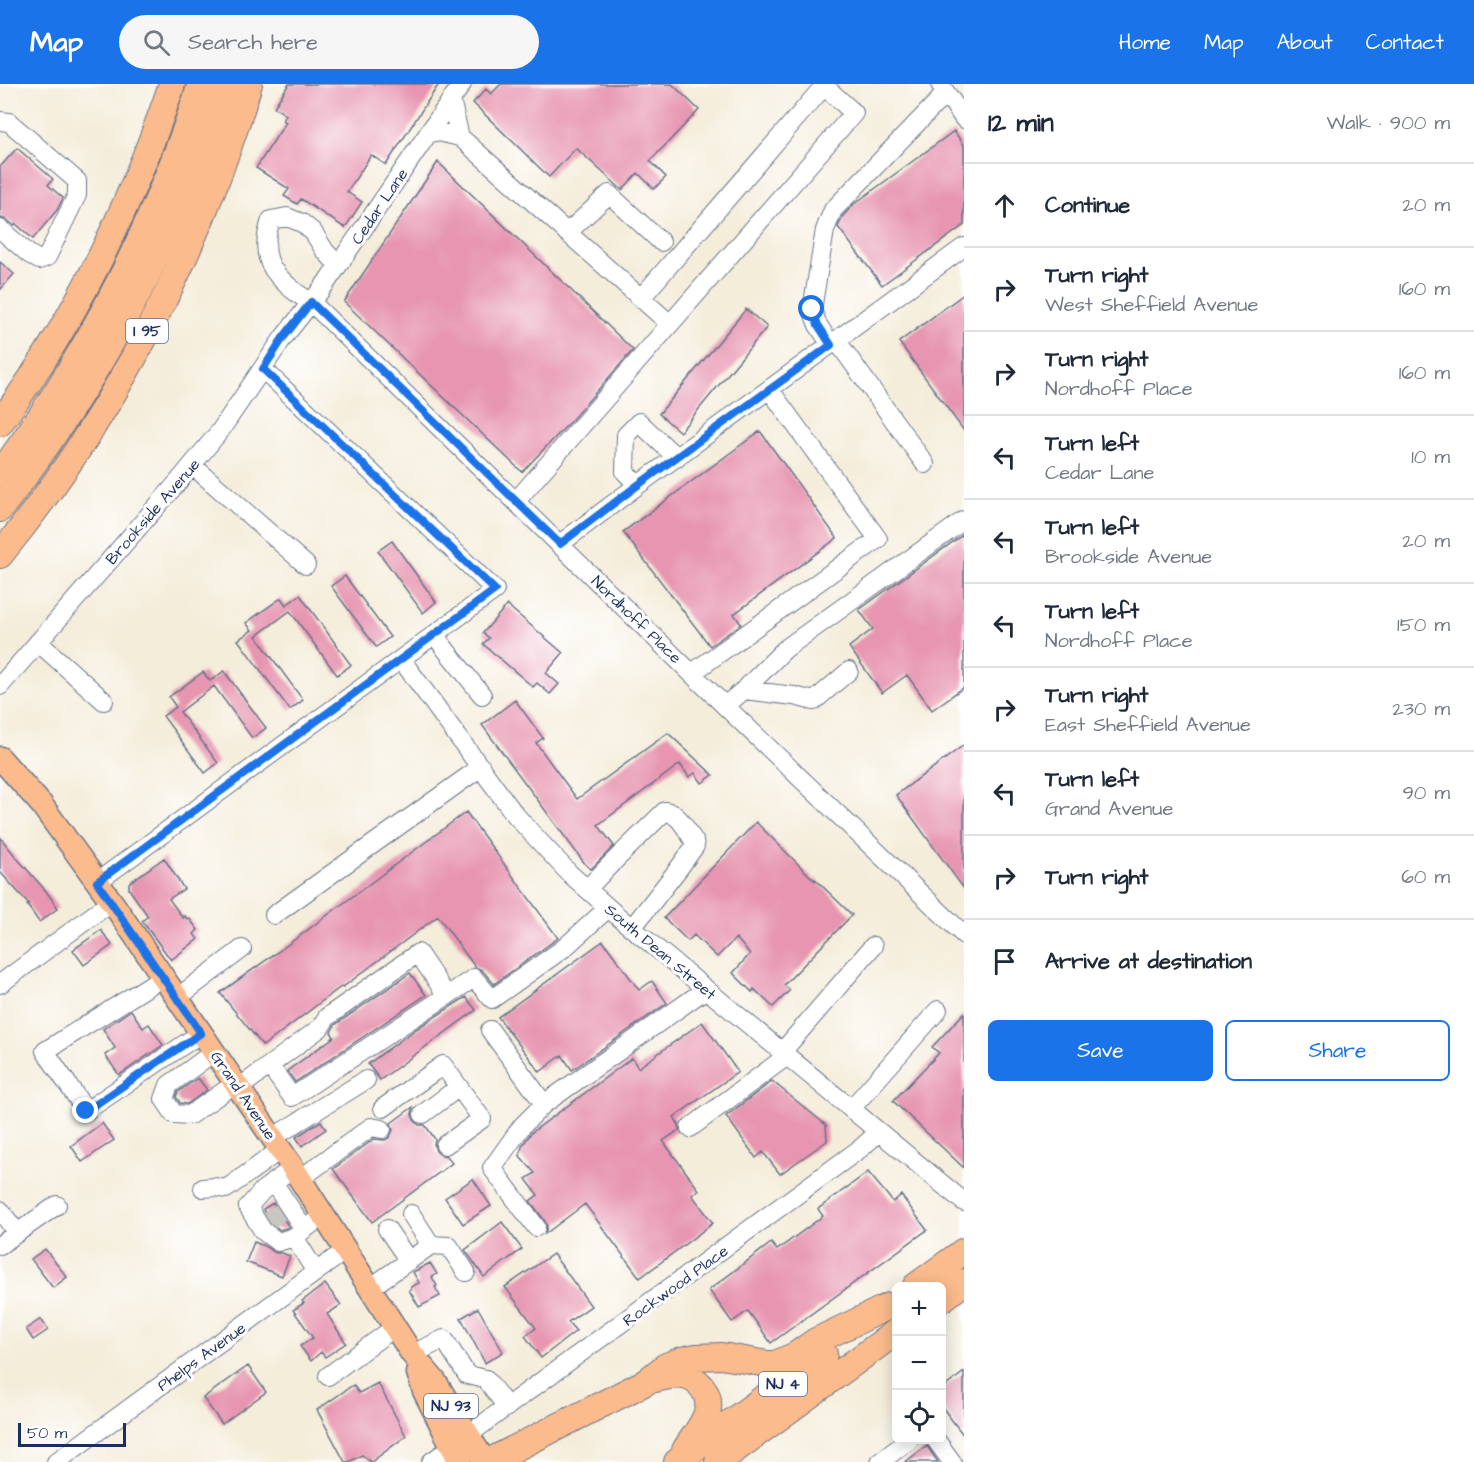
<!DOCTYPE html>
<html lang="en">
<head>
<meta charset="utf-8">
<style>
	:root { --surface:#fff; --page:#f6f6f7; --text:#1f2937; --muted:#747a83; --line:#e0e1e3; --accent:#1a73e8 }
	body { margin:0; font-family:"Architects Daughter",sans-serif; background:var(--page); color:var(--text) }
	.controls { position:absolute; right:18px; bottom:18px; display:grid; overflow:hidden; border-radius:9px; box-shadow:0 3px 15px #0003 }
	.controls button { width:54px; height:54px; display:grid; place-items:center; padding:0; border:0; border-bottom:2px solid var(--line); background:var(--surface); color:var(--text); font:30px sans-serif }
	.scale { position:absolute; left:18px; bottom:15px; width:108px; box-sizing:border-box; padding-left:6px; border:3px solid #1b2f5e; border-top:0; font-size:16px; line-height:21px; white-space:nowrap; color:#1b2f5e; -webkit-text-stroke:4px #fff; paint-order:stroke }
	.stop { position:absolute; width:18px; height:18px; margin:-14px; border:4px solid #1a73e8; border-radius:50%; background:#fff }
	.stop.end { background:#1a73e8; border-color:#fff; box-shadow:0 2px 6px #0008 }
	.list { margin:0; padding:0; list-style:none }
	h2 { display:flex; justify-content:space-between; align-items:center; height:78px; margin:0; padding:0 24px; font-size:26px }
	h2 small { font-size:20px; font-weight:400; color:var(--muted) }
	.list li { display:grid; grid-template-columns:39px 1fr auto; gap:18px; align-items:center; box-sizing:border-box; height:84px; padding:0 24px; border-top:2px solid var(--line) }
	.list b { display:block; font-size:22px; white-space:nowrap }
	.list p { margin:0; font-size:20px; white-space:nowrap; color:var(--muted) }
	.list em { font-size:20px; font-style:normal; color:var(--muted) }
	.actions { display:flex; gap:12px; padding:18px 24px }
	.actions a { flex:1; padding:14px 0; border:2px solid var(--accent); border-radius:9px; text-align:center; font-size:21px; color:var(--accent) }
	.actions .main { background:var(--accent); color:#fff }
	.icon { flex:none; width:33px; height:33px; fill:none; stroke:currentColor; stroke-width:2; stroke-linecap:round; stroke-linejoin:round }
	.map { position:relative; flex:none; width:964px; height:1378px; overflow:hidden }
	header { display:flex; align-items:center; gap:36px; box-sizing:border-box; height:84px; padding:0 30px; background:var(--accent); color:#fff }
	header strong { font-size:28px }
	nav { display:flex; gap:33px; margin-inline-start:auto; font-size:21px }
	.search { width:420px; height:54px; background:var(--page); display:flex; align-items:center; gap:15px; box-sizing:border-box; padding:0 21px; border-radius:33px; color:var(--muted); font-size:22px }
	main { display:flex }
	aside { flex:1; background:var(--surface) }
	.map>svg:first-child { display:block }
</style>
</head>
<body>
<header>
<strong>Map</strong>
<div class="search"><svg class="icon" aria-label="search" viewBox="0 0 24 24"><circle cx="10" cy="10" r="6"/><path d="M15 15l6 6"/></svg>Search here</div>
<nav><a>Home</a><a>Map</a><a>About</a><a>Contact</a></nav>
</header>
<main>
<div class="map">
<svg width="964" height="1378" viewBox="0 0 964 1378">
	<rect width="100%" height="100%" fill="#fff"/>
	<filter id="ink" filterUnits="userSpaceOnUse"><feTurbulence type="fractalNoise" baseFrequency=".0167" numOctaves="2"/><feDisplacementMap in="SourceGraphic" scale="12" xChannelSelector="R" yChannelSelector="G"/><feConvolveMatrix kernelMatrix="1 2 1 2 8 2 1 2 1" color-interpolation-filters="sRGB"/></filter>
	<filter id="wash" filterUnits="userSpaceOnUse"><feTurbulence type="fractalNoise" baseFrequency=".008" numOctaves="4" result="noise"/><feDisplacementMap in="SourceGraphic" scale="24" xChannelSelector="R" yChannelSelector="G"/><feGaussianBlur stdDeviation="1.35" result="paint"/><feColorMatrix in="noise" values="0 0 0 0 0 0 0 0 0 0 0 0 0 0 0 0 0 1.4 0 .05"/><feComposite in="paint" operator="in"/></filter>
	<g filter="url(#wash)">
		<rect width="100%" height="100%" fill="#f4edda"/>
		<g id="blocks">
			<path fill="#e795b0" d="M 289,0 L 439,0 L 386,81 L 371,71 L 347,108 L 362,118 L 345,144 L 301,115 L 297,120 L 284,112 L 289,105 L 256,84 L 286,38 L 283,36 L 286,31 L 274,23 Z
				M 501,0 L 672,0 L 699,26 L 650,77 L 666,93 L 654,105 L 638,89 L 622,106 L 576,64 L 549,93 L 473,19 L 486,5 L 491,10 Z
				M 954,47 L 964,61 L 964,141 L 882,201 L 838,143 L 843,132 L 854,120 Z
				M 17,64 L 53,95 L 48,101 L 63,114 L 57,126 L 33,155 L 16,140 L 14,142 L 7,136 L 0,134 L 0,83 Z
				M 438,78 L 633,266 L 567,341 L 522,388 L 344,218 Z
				M 0,178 L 14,190 L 0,206 Z
				M 964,210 L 964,347 L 899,258 Z
				M 746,225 L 767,243 L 680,348 L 659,330 Z
				M 760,347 L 837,454 L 734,530 L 741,540 L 710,562 L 623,448 Z
				M 964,450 L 964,603 L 932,626 L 907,591 L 882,609 L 849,563 L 873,545 L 859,526 Z
				M 392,457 L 436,518 L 423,529 L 378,467 Z
				M 345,492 L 390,553 L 376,563 L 331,502 Z
				M 300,511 L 351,581 L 337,591 L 290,527 L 256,552 L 303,616 L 290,626 L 238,556 L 252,546 L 246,539 L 281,514 L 286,521 Z
				M 507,521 L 563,569 L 546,589 L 559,600 L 550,610 L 537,599 L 533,603 L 483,560 L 489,554 L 483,549 Z
				M 224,587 L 266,644 L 252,654 L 214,602 L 180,628 L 218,679 L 205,689 L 163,632 L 176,623 L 169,613 L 203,588 L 210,597 Z
				M 515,616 L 543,654 L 536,659 L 577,715 L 668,649 L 713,691 L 702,699 L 695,689 L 689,693 L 680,680 L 598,741 L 614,762 L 591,785 L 585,780 L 482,641 Z
				M 964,661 L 964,805 L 896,711 Z
				M 466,728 L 558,854 L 494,900 L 482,886 L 475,883 L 438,832 L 343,903 L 342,902 L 263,962 L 220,909 L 290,859 Z
				M 756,738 L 814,796 L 815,795 L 852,831 L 784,901 L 790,906 L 773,923 L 754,905 L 752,908 L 733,889 L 750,870 L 736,854 L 717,873 L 694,851 L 688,857 L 664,834 Z
				M 0,753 L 16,773 L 46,807 L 58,824 L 39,838 L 27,821 L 29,820 L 0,788 Z
				M 164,774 L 184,805 L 169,815 L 183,834 L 185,832 L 187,835 L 189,834 L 198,846 L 194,850 L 198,855 L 171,876 L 142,837 L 148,832 L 129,805 L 129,799 Z
				M 101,846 L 112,861 L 84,881 L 73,866 Z
				M 603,857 L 639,906 L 652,897 L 667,919 L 572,986 L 562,971 L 540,988 L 498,933 Z
				M 410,889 L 426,911 L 295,998 L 287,987 L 334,953 L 331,948 L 335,941 Z
				M 466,913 L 476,926 L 380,996 L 368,980 L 416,945 Z
				M 131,926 L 143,944 L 149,940 L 163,961 L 119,991 L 105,971 L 115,964 L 103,945 Z
				M 964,929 L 964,1084 L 893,1017 L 939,969 L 932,963 Z
				M 702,938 L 738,988 L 674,1033 L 679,1041 L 679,1046 L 663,1057 L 699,1106 L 692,1111 L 713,1139 L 640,1194 L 585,1120 L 545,1150 L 547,1142 L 545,1137 L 530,1117 L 538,1111 L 526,1095 L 535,1089 L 520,1072 L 522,1062 L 531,1049 L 632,974 L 638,984 Z
				M 198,994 L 207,1006 L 187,1020 L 180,1019 L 176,1013 L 178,1008 Z
				M 772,997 L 826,1041 L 827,1057 L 780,1090 L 763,1068 L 756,1074 L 726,1032 Z
				M 413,1023 L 412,1031 L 414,1036 L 419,1041 L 425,1041 L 435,1055 L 434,1061 L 436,1067 L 441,1071 L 447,1072 L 452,1079 L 372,1138 L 333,1085 L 374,1055 L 385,1056 L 390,1053 L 393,1046 L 391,1039 Z
				M 321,1037 L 326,1045 L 302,1062 L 296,1053 Z
				M 102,1039 L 114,1056 L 82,1078 L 71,1062 Z
				M 868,1088 L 893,1118 L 901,1111 L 927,1146 L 771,1259 L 748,1227 L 732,1238 L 709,1206 L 771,1159 L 777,1166 L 823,1132 L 818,1125 Z
				M 473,1095 L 491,1122 L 463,1140 L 445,1114 Z
				M 273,1119 L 289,1143 L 280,1146 L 271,1139 L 263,1125 Z
				M 502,1138 L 522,1165 L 484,1193 L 465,1166 Z
				M 254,1158 L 264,1162 L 276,1169 L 282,1169 L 290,1172 L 282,1192 L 246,1178 Z
				M 45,1165 L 67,1193 L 53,1204 L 31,1175 Z
				M 553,1170 L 591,1222 L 568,1238 L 576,1247 L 541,1274 L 525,1252 L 536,1244 L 505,1203 Z
				M 430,1179 L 437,1190 L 432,1193 L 437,1202 L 435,1203 L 440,1212 L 419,1223 L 409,1206 L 411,1205 L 411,1203 L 419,1199 L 413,1188 Z
				M 325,1200 L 341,1221 L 327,1230 L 346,1259 L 325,1273 L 321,1268 L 311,1277 L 300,1262 L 313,1254 L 293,1226 L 304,1219 L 302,1217 Z
				M 478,1224 L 503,1268 L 485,1279 L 461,1234 Z
				M 41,1235 L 48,1246 L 33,1256 L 26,1245 Z
				M 248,1282 L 266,1308 L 222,1340 L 203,1314 Z
				M 964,1288 L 964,1352 L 942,1323 L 942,1305 Z
				M 378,1299 L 406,1352 L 371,1378 L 362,1371 L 349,1378 L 345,1378 L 317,1326 L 353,1301 L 359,1309 Z
				M 927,1362 L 938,1378 L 905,1378 Z"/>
		</g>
	</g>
	<g filter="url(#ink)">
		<use href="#blocks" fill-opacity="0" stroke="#677289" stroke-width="1.5"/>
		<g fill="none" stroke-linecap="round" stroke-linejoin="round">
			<path stroke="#c9c7c1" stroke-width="18" stroke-dasharray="18 9" stroke-linecap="butt" d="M 268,1137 L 282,1127"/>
			<defs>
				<path id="minor" d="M 940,0 L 964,35
					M 451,16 L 460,53
					M 0,37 L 9,38 L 77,97 L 77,111 L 47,173 L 39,176 L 29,170 L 0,145
					M 430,46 L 460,53 L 670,240
					M 567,149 L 609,110 L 661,158
					M 338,181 L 325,167 L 313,148 L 302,139 L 287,133 L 271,136 C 267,148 264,161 268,174 C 272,191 296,210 311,218 L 725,622 L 964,851
					M 641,214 L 824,2
					M 837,257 L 925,380
					M 831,261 L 818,241 L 812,226 L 825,146 L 833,126 L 946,9
					M 192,381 L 306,481
					M 638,401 L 625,388 L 626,351 L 639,338 L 677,374
					M 516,417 L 854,29 L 822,0
					M 560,460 L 638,401 L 964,163
					M 435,551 L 446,566 L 482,611
					M 38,558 L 104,617
					M 401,575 L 513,728 L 526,743 L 570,790 L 621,835 L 964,1118
					M 692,589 L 878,455 L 770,306
					M 0,602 L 178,398 L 220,347 L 283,254 L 324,202 L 462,0
					M 744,606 L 794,612 L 814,617 L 849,587
					M 725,622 L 744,606 L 785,565 L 964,436
					M 97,798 L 495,506 L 263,285
					M 587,805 L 609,782 L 665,727 C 679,729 687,747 694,757 L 695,762 L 679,784 L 632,844
					M 274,831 L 481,683
					M 163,893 L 45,967 L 86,1027 L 201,949
					M 0,900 L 111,818
					M 177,914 L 242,865
					M 490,946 L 544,1020 L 706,905
					M 214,968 L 169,1001 L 164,1015 L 174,1030 L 190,1031 L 236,999
					M 782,968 L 873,862
					M 270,982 L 292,1013 L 474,894 L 492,915 L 564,864 L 608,824
					M 239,1004 L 320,944 L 327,933 L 418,869 L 447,912
					M 383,1024 L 443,981 L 482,1035 L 445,1061
					M 851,1025 L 938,926
					M 423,1030 L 459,1003
					M 690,1044 L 787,972
					M 272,1054 L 366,996
					M 293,1084 L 263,1106 L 248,1123 L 263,1147 L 278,1158 L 294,1153
					M 300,1095 L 371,1043 L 382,1045
					M 273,1098 L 304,1145
					M 203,1104 L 215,1103 L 226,1105 L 280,1066
					M 0,1126 L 17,1149
					M 536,1143 L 492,1084 L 522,1042 L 544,1020
					M 387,1145 L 409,1177
					M 0,1161 L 57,1121
					M 431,1161 L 449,1162 L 466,1188
					M 316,1188 L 294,1153 L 324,1131
					M 370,1204 L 431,1161 L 411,1130
					M 412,1270 L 444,1255 L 467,1291 L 486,1295 L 507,1323
					M 328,1292 L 395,1243
					M 468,1351 L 861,1064 L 879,1048
					M 936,1356 L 952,1378
					M 56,1378 L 346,1166
					M 431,1378 L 452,1363
					M 880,1378 L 909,1356"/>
				<path id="major" d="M 0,674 L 41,720 L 114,821 L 293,1084 L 412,1270 L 435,1297 L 485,1378
					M 418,1289 L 424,1307 L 460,1378"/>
				<path id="highway" d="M 0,339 C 76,236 131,121 172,0
					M 0,390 C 89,270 155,143 201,0
					M 0,425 C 99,297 175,155 223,0
					M 0,471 C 113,333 198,170 249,0
					M 916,1202 L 964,1167
					M 942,1215 L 964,1198
					M 655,1295 C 672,1291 689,1287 702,1303 C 707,1309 709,1317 708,1325 C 705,1340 693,1353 685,1366
					M 488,1378 L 646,1298 L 666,1282 L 682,1276 L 696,1273 L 722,1272 L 767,1280 L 775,1280 L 796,1271 L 816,1257 L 889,1222
					M 677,1378 L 824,1270
					M 718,1378 L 896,1248"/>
			</defs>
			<use href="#minor" stroke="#677289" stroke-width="20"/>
			<use href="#major" stroke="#677289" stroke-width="25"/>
			<use href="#highway" stroke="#677289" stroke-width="28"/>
			<use href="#minor" stroke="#fff" stroke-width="18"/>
			<use href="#major" stroke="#fbbb8c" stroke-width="22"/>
			<use href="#highway" stroke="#fbbb8c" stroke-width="26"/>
		</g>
	</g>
	<g fill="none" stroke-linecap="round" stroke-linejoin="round" filter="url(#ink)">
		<path stroke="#1a73e8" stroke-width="8" d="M 86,1027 L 201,949 L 97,798 L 495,506 L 263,285 L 283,254 L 311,218 L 560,460 L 638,401 L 831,261 L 818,241 L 812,225"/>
	</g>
	<g text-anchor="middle" stroke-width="6" stroke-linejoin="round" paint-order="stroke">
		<g fill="#fff" stroke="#5f6d8e" stroke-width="1.5">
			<rect x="126" y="235" width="42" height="24" rx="4.5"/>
			<rect x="759" y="1288" width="48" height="24" rx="4.5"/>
			<rect x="424" y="1310" width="54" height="24" rx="4.5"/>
		</g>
		<g font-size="15" font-weight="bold" fill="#1b2f5e">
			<text x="147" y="252">I 95</text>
			<text x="783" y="1305">NJ 4</text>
			<text x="451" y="1327">NJ 93</text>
		</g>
		<g font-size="16" fill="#1b2f5e" stroke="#fff">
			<text transform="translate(379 122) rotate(-56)" y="6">Cedar Lane</text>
			<text transform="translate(152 427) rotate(-49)" y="6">Brookside Avenue</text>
			<text transform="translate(637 535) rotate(44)" y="6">Nordhoff Place</text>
			<text transform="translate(661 867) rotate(40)" y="6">South Dean Street</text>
			<text transform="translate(244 1011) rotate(56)" y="6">Grand Avenue</text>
			<text transform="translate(675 1201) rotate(-36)" y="6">Rockwood Place</text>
			<text transform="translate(201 1272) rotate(-36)" y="6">Phelps Avenue</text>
		</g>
	</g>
</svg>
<div class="controls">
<button>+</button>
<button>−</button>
<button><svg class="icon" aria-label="locate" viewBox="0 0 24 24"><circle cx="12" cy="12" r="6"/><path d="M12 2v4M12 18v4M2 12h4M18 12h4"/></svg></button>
</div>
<div class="scale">50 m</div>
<div class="stop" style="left:812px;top:225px"></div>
<div class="stop end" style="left:86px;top:1027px"></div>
</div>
<aside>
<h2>12 min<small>Walk · 900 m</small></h2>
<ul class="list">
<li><svg class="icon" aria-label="ahead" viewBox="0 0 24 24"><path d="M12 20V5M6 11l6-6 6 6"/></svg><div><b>Continue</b></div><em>20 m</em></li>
<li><svg class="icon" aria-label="right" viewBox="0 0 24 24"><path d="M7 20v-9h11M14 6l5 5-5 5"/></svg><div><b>Turn right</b><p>West Sheffield Avenue</p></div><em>160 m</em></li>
<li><svg class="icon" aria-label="right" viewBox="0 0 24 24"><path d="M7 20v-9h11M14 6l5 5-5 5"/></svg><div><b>Turn right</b><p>Nordhoff Place</p></div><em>160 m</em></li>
<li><svg class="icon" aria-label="left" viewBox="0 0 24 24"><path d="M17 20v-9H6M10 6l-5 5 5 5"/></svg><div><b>Turn left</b><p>Cedar Lane</p></div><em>10 m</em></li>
<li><svg class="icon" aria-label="left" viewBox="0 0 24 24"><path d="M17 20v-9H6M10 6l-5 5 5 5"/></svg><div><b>Turn left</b><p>Brookside Avenue</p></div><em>20 m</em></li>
<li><svg class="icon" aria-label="left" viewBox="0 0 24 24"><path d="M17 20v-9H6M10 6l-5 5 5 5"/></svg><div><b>Turn left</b><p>Nordhoff Place</p></div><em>150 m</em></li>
<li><svg class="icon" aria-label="right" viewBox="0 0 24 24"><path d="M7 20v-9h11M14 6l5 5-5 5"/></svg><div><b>Turn right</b><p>East Sheffield Avenue</p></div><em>230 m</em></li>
<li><svg class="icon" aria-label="left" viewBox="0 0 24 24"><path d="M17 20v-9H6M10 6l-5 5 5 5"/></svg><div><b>Turn left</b><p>Grand Avenue</p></div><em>90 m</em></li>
<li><svg class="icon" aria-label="right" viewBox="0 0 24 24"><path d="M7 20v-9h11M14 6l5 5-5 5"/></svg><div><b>Turn right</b></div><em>60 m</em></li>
<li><svg class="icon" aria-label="arrive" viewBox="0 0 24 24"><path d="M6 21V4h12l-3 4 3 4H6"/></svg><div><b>Arrive at destination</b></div></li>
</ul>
<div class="actions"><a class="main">Save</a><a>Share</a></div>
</aside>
</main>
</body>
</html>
